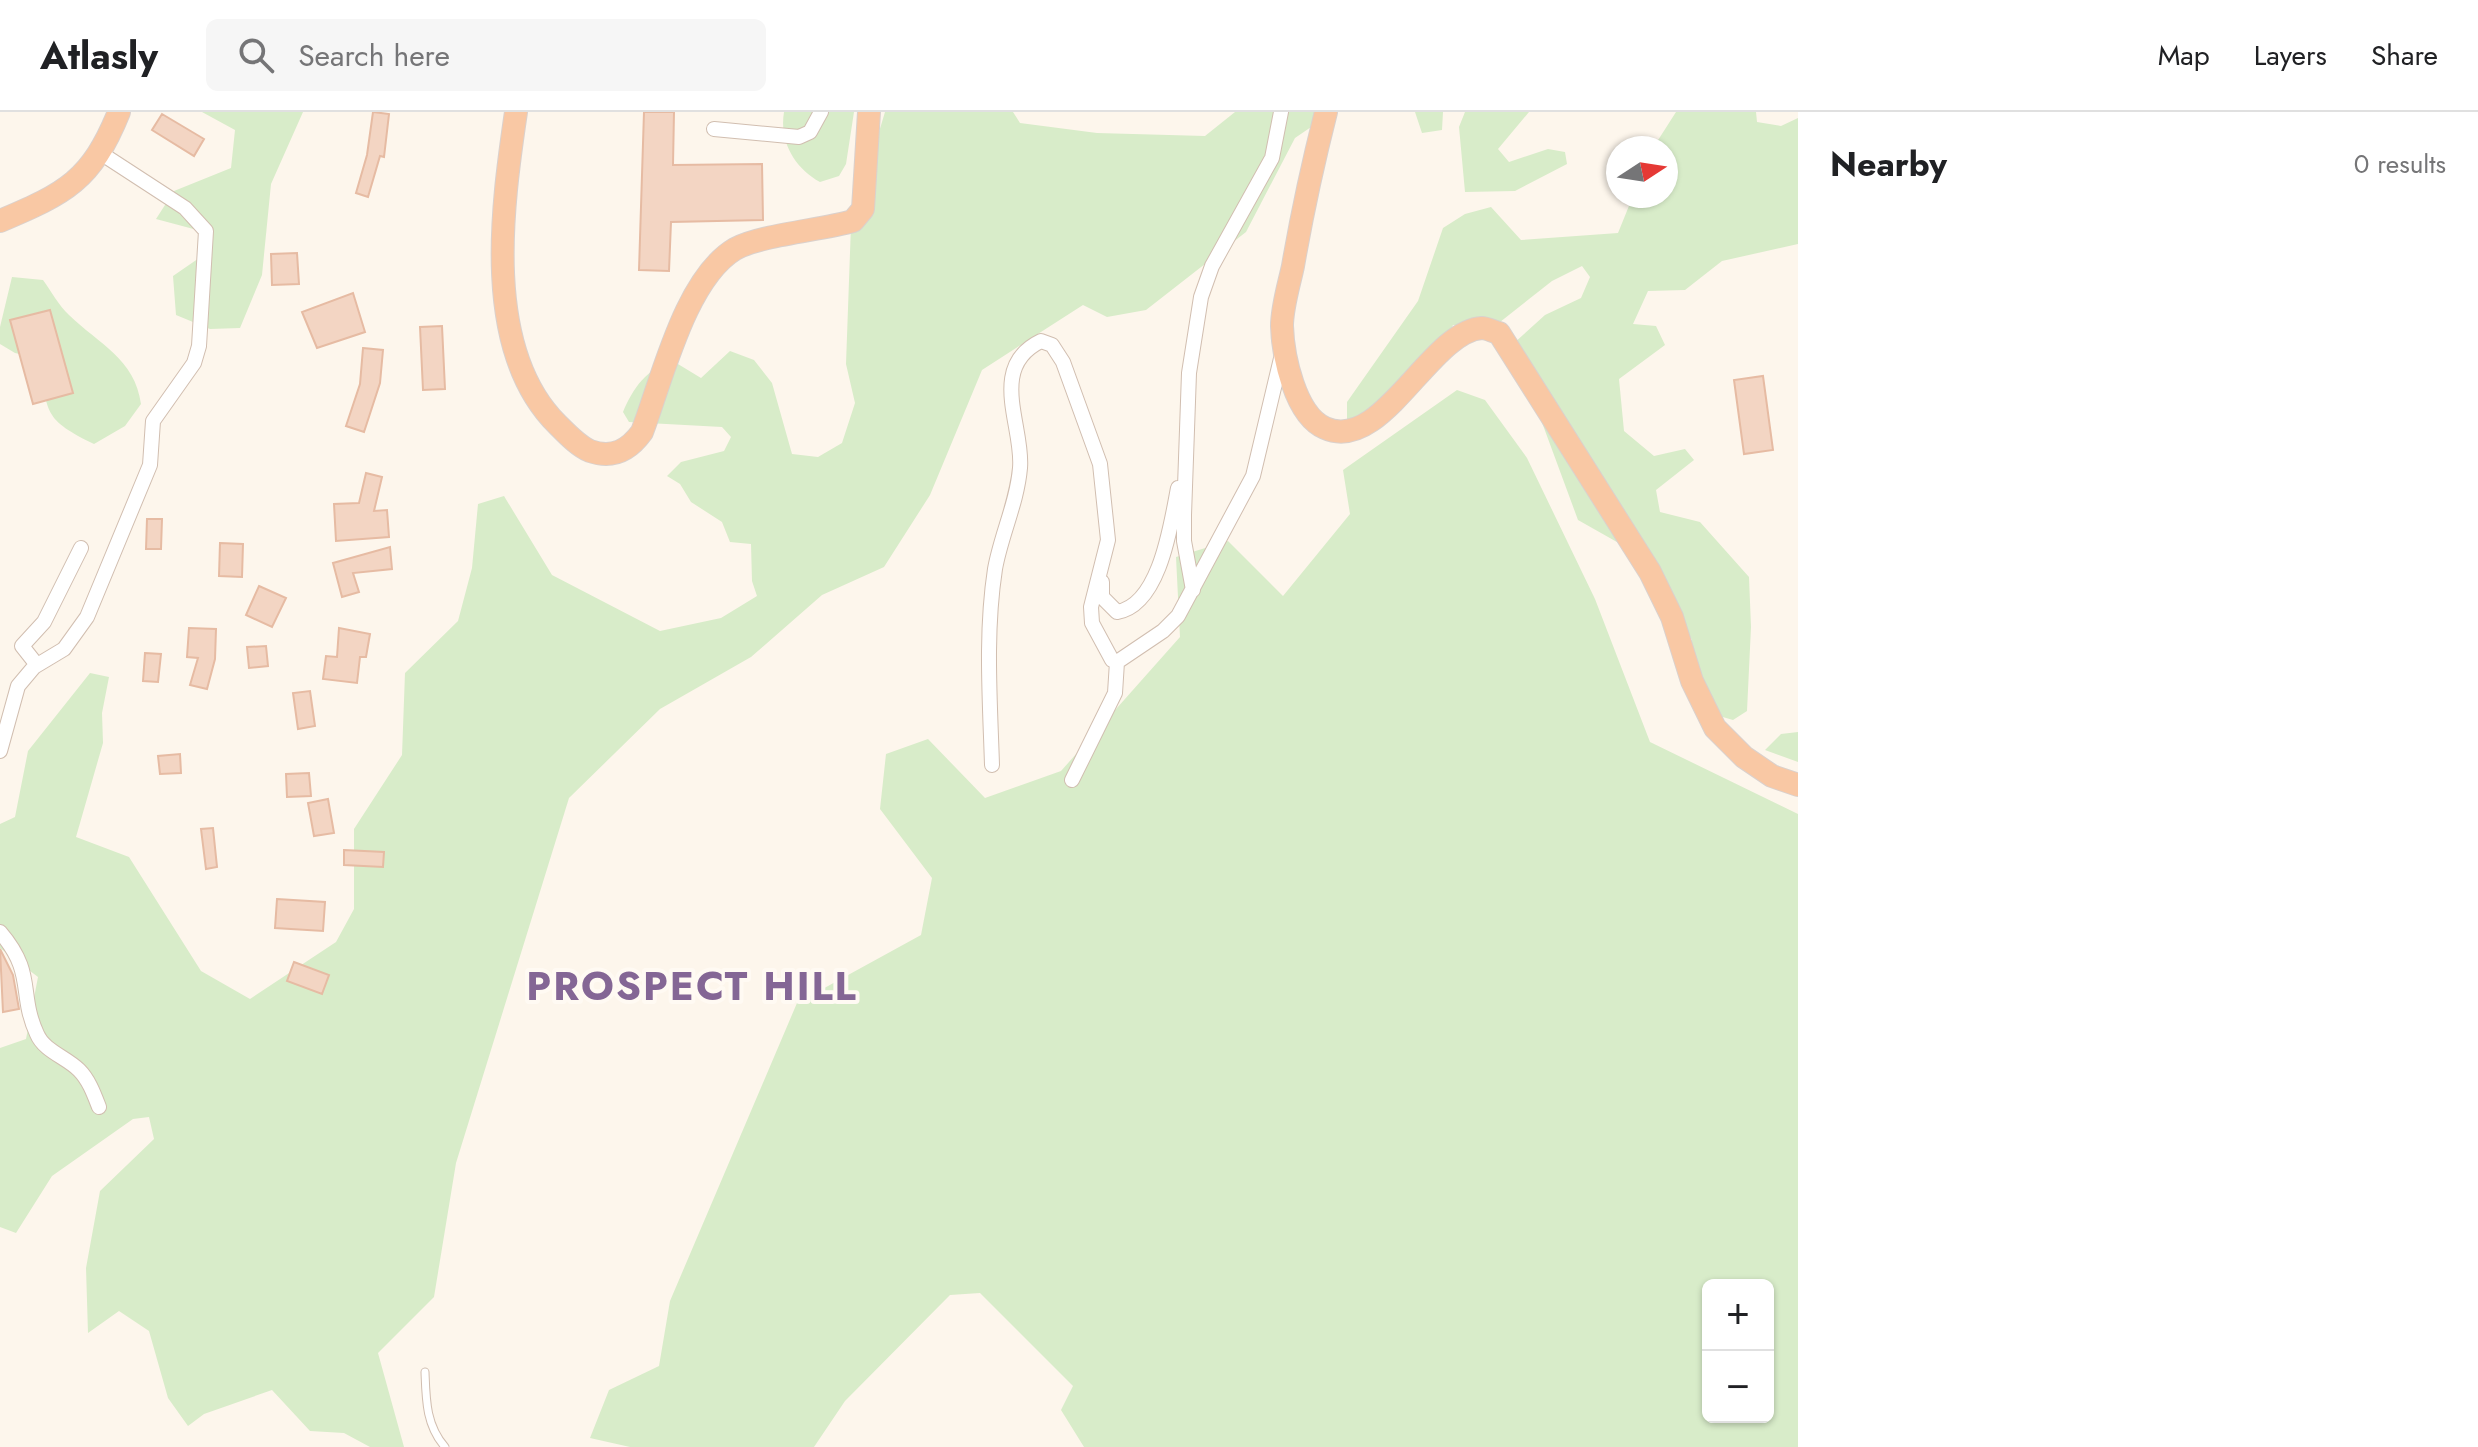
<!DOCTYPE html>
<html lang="en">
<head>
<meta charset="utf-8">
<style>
	:root { --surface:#fff; --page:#f6f6f6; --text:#202124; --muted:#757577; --line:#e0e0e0 }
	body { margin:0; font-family:Jost,sans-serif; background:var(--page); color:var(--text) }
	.controls { position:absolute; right:24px; bottom:24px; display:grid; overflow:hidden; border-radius:12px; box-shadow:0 2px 6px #0004 }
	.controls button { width:72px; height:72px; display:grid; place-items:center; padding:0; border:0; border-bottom:2px solid var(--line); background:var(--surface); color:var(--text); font:40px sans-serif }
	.compass { position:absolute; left:1606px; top:24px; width:72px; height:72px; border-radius:50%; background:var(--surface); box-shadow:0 2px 6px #0004; rotate:78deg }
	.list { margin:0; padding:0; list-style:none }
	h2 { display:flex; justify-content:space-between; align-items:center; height:104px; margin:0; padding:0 32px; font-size:34px }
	h2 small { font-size:26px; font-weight:400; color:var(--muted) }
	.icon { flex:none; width:44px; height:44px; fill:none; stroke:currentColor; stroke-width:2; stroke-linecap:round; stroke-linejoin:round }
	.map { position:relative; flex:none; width:1798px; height:1335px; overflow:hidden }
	header { display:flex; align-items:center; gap:48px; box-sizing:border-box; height:112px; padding:0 40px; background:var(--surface); border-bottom:2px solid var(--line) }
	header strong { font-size:38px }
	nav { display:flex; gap:44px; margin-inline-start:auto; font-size:28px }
	.search { width:560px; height:72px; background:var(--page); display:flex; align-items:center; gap:20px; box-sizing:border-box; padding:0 28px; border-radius:12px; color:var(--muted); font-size:30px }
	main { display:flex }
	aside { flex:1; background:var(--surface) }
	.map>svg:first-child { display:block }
</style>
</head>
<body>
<header>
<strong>Atlasly</strong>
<div class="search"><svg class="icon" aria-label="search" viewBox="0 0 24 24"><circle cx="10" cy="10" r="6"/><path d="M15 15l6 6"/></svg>Search here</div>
<nav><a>Map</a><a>Layers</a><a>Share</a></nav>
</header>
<main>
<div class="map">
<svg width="1798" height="1335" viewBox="0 0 1798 1335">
	<rect width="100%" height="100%" fill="#fdf6ec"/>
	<path fill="#d8ecc9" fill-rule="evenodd" d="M 202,0 L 303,0 L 271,72 L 262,163 L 240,216 L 210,217 L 176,203 L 173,164 L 202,144 L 201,119 L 156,107 L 174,79 L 231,56 L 235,18 Z
		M 784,0 L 854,0 L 846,52 L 839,64 L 820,70 C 795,56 779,30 784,0 Z
		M 885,0 L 1013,0 L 1020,11 L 1097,21 L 1205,24 L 1235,0 L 1333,0 L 1295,26 L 1246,120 L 1146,198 L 1107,205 L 1083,193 L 982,258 L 930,383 L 884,455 L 822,483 L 751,545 L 660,597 L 569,686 L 456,1051 L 434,1185 L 378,1241 L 404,1335 L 370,1335 L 344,1321 L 310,1319 L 272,1278 L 204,1302 L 188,1314 L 168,1286 L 149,1219 L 119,1199 L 88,1221 L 86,1156 L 100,1079 L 154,1027 L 149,1005 L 133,1007 L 52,1064 L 16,1121 L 0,1115 L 0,936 L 26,927 L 38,865 L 0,836 L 0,712 L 15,705 L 28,639 L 90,561 L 109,565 L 102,601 L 103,631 L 76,725 L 129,745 L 201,859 L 250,887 L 336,830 L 354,797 L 354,717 L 402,643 L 405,561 L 458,509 L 472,456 L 478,392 L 504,384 L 552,463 L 660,519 L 721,506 L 757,484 L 752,469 L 751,432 L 730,430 L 722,410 L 691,390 L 680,372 L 667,364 L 681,350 L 724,339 L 731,325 L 722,315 L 629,310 L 623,300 C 633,276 647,256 673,249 L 701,266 L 730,239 L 754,248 L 772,271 L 792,342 L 818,345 L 842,331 L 855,291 L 846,252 L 851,113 Z
		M 1415,0 L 1443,0 L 1442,18 L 1422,21 Z
		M 1465,0 L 1529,0 L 1498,37 L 1509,50 L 1548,37 L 1565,40 L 1567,52 L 1515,79 L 1465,80 L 1459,15 Z
		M 1676,0 L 1756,0 L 1757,10 L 1781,14 L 1798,6 L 1798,132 L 1722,149 L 1685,178 L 1648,179 L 1633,212 L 1656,214 L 1665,233 L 1619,267 L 1624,319 L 1654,344 L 1685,337 L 1694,348 L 1656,378 L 1660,400 L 1700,410 L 1749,465 L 1751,515 L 1747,599 L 1733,608 L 1692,596 L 1692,528 L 1647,447 L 1578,408 L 1513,232 L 1545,203 L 1581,186 L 1590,165 L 1582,154 L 1552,169 L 1495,214 L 1453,213 L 1428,265 L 1389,305 L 1347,309 L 1347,290 L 1418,189 L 1443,116 L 1465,102 L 1491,95 L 1521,128 L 1618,121 L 1633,84 L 1666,84 L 1666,36 L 1653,36 Z
		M 12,165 L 43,168 C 51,179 59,194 69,203 C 99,232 135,247 141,292 L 125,314 L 94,332 C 45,308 45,301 42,247 L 15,241 L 0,232 L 0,215 Z
		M 1457,278 L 1485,288 L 1527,346 L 1595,487 L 1650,630 L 1798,702 L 1798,1335 L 1084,1335 L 1061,1298 L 1073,1274 L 980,1181 L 950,1183 L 845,1289 L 814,1335 L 630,1335 L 590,1326 L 609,1278 L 659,1254 L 670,1189 L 797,891 L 921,823 L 932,766 L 880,697 L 886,642 L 928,627 L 985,686 L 1061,659 L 1180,525 L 1176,445 L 1228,429 L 1283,484 L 1350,402 L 1343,358 ZM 1708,1173 L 1768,1173 L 1768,1305 L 1708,1305 Z
		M 1798,620 L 1798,650 L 1765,638 L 1781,622 Z"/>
	<path fill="#f3d5c3" stroke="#e6bba3" stroke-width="2" d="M 373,0 L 389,2 L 384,45 L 380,44 L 368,85 L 356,81 L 367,43 Z
		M 644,0 L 674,0 L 673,53 L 762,52 L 763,108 L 671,110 L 669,159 L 639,158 Z
		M 162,2 L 204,27 L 194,44 L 152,18 Z
		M 297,141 L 299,172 L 272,173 L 271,142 Z
		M 353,181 L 365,220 L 317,236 L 302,200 Z
		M 50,198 L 73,281 L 33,292 L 10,208 Z
		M 442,214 L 445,277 L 423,278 L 420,215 Z
		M 363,236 L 383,238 L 380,271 L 364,320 L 346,314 L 360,272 Z
		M 1763,264 L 1773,338 L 1744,342 L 1734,268 Z
		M 366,361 L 382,365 L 374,399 L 387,398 L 389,425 L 336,429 L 334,392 L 359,391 Z
		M 147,407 L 162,407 L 161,437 L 146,437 Z
		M 220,431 L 243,432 L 242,465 L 219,464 Z
		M 390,435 L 392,457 L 353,461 L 359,480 L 342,485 L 333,451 Z
		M 259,474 L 286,486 L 272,515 L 246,503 Z
		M 189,516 L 216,517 L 215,547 L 207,577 L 190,573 L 198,546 L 187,545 Z
		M 339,516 L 370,522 L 366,545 L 360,545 L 357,571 L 323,567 L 326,544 L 337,545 Z
		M 266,534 L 268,554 L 249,556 L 247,535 Z
		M 145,541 L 161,542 L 158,570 L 143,569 Z
		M 310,579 L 315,614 L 298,617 L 293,581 Z
		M 180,642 L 181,661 L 160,662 L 158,644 Z
		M 309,661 L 311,684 L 287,685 L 286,662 Z
		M 328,687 L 334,721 L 314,724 L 308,691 Z
		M 213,716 L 217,755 L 206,757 L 201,717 Z
		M 344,738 L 384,740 L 383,755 L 344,753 Z
		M 277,787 L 325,790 L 323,819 L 275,816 Z
		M 0,837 L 13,863 L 19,897 L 3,900 Z
		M 294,850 L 329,863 L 322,882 L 287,869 Z"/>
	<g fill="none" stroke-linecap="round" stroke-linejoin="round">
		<defs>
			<path id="service" d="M 425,1260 C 426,1288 426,1313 445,1335"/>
			<path id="minor" d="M 714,17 L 799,25 L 810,20 L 821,0
				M 1102,470 L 1102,485 L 1117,500 C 1160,493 1171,412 1178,376
				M 1193,478 L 1184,429 L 1184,403 L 1189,261 L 1201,185 L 1212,154 L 1272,46 L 1281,0
				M 37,553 L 22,534 L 44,510 L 81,436
				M 0,639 L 18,574 L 34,555 L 64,537 L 87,505 L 150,353 L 153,309 L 194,251 L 199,234 L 206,119 L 185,96 L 99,40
				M 992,653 C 990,588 985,522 995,457 C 1001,423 1017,391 1020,356 C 1024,315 987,255 1041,229 L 1052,233 L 1063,250 L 1100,352 L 1108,428 L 1091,495 L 1092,511 L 1112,548 L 1117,550 L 1163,519 L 1178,504 L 1253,364 L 1282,242
				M 1072,668 L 1115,581 L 1117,550
				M 0,820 C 36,862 18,881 37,922 C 44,939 66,945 79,958 C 89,968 94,982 99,995"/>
			<path id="trunk" d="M 516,0 C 502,95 482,237 557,312 C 566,321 578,334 590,339 C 613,347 629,338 642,320 C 662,268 685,167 735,137 C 760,123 822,118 853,109 L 863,97 L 869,0
				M 1326,0 C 1313,51 1302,102 1293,154 C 1289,173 1282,195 1282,214 C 1283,244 1295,303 1325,316 C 1382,342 1430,219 1482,216 C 1487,216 1494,220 1499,221 L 1650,460 L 1672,505 L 1692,569 L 1715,616 L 1744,645 L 1772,664 L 1798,673
				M 0,109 C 66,81 91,69 119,0"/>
		</defs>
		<use href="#service" stroke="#d1beb0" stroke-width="9"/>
		<use href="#minor" stroke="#d1beb0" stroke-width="16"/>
		<use href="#trunk" stroke="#dad1cd" stroke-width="24"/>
		<use href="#service" stroke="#fff" stroke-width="7"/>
		<use href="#minor" stroke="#fff" stroke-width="14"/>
		<use href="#trunk" stroke="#f9c8a4" stroke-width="22"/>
	</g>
	<g text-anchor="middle" stroke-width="8" stroke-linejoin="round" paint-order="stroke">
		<g font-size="40" font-weight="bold" letter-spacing="2" fill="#846695" stroke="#fffaf3">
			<text x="692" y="888">PROSPECT HILL</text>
		</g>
	</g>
</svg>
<div class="controls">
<button>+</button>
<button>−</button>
</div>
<svg class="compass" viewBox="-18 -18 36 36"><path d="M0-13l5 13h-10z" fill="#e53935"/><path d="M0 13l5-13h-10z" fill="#757577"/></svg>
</div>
<aside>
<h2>Nearby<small>0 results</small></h2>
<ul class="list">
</ul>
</aside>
</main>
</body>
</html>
